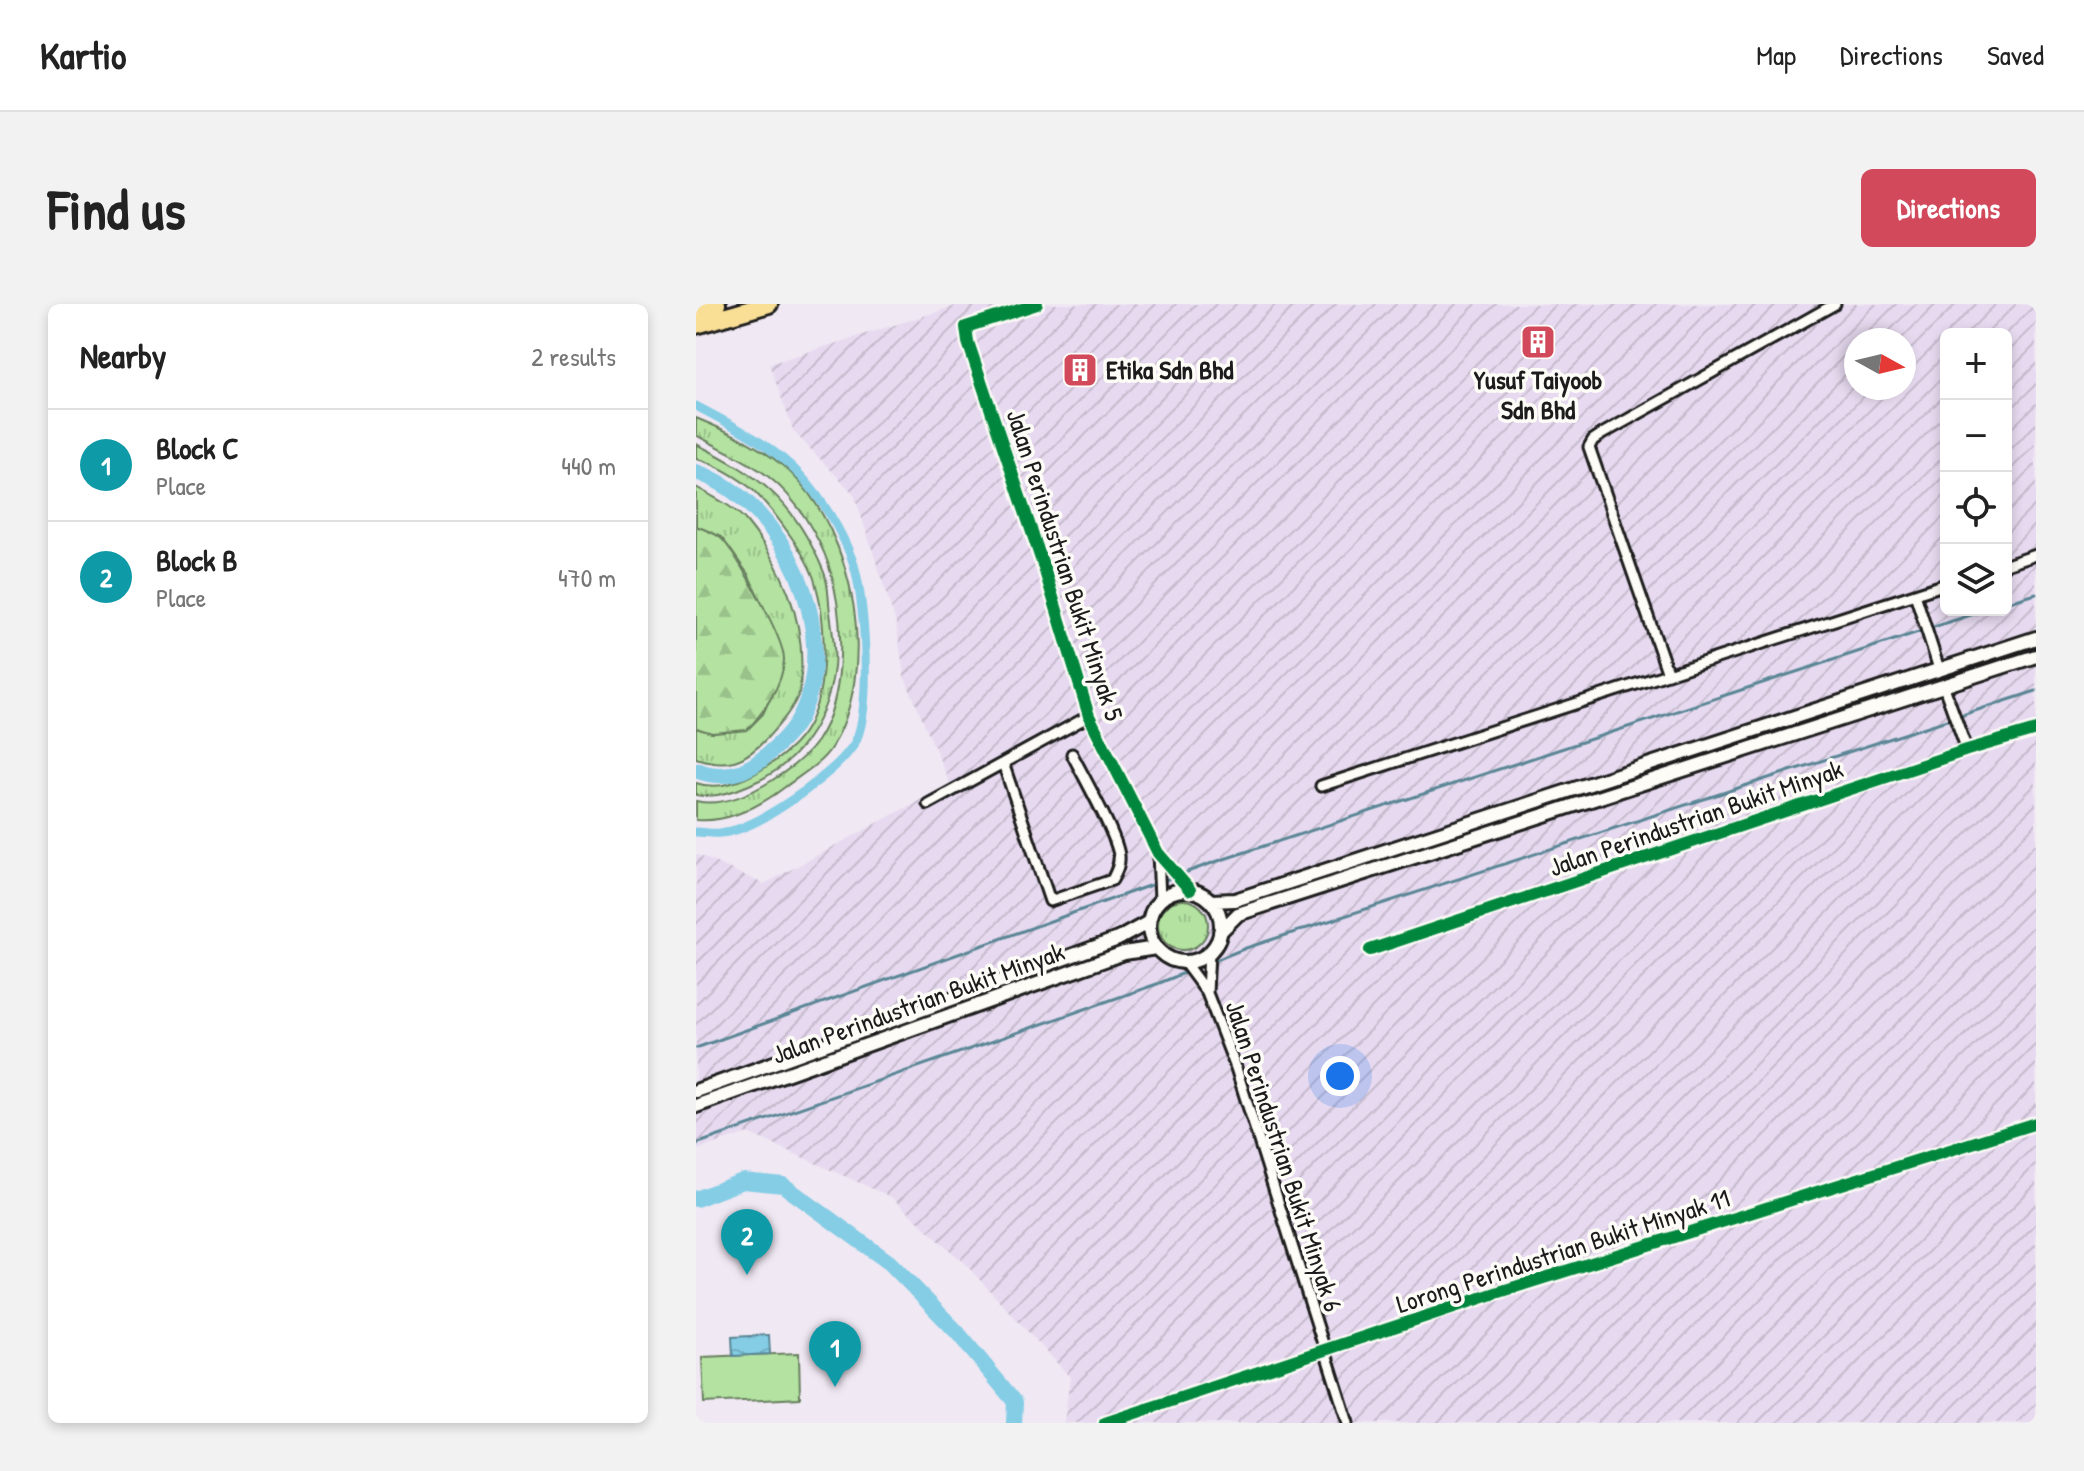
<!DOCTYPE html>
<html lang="en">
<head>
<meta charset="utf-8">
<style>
	:root { --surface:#fff; --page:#f2f2f2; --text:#222; --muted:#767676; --line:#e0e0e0; --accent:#d1495b }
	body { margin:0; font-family:"Patrick Hand",sans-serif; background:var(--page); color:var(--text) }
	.controls { position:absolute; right:24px; top:24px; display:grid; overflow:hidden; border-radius:12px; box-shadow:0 4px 12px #0003 }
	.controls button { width:72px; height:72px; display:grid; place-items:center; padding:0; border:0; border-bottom:2px solid var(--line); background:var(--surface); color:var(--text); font:40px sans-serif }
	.compass { position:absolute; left:1148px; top:24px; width:72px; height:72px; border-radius:50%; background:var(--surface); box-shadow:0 4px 12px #0003; rotate:98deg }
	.you { position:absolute; left:644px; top:772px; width:28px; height:28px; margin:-20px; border:6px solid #fff; border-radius:50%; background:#1a73e8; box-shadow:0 0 0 12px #1a73e833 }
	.badge { display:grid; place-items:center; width:52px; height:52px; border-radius:50%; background:var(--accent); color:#fff; font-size:26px; font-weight:700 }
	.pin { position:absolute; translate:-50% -66px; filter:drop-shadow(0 2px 4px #0008) }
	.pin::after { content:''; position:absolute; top:42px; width:28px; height:24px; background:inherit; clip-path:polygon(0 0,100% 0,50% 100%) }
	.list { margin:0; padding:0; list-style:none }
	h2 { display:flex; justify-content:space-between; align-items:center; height:104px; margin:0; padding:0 32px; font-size:34px }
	h2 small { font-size:26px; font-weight:400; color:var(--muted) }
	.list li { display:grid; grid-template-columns:52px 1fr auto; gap:24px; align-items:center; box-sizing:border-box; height:112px; padding:0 32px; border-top:2px solid var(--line) }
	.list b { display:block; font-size:30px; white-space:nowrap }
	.list p { margin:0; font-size:26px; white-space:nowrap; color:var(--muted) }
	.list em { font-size:26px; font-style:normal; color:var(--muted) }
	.icon { flex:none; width:44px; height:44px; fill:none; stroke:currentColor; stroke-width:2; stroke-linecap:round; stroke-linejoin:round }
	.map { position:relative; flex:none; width:1340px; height:1119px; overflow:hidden; border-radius:12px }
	header { display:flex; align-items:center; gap:48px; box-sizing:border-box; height:112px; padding:0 40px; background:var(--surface); border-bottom:2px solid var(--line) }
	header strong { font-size:38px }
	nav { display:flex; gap:44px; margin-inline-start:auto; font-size:28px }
	.intro { display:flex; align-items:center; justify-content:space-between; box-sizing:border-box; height:192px; padding:0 48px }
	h1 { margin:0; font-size:56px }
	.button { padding:20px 36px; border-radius:12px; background:var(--accent); color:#fff; font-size:28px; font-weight:700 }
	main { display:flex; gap:48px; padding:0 48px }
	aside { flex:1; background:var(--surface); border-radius:12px; box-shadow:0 4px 12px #0003 }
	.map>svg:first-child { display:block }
</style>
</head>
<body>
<header>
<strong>Kartio</strong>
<nav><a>Map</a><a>Directions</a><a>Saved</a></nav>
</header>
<div class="intro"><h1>Find us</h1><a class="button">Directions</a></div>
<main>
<aside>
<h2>Nearby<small>2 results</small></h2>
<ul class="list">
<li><span class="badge" style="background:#0f9aa8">1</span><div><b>Block C</b><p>Place</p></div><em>440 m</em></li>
<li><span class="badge" style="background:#0f9aa8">2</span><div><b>Block B</b><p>Place</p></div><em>470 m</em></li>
</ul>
</aside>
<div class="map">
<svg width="1340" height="1119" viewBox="0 0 1340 1119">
	<defs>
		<pattern id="industrial-furrows" width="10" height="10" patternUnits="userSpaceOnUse" patternTransform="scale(2)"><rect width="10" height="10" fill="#e7daf0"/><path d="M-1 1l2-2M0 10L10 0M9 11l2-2" fill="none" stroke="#c6bacd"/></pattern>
		<pattern id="grass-tufts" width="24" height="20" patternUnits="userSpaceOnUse" patternTransform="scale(2)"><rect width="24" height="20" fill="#b3e2a1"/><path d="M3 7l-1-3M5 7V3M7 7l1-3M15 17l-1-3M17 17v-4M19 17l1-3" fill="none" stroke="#99c18a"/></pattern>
		<pattern id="forest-firs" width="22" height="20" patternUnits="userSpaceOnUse" patternTransform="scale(2)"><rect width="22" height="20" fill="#b3e2a1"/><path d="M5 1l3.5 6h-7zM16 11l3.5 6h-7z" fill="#99c18a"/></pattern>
		<pattern id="water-waves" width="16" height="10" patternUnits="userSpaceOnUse" patternTransform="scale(2)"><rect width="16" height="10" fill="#84cde5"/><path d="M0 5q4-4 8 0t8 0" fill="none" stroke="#71afc4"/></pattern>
	</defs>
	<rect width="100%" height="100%" fill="#f0e8f3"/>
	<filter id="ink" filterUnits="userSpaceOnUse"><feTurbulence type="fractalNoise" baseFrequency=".0125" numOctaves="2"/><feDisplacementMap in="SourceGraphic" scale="16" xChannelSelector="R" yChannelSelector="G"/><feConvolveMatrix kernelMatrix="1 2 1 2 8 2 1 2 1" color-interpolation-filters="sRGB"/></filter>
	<g filter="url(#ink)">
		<path fill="url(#industrial-furrows)" fill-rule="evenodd" d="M 266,0 L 1340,0 L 1340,1119 L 368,1119 L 374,1073 L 270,961 L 195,893 L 52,829 L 0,846 L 0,550 L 68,580 L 254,480 L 208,372 L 200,319 L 158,190 L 98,128 L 73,60 ZM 1250,30 L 1310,30 L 1310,306 L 1250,306 ZM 1160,36 L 1208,36 L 1208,84 L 1160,84 Z"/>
		<path fill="url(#grass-tufts)" stroke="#687f5e" stroke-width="2" d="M 0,114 C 34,128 67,143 94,168 C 159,230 184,367 135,444 C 125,460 103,472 89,483 C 64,502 32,519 0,516 L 0,497 C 25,503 54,490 75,477 C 91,467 110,453 121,437 C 152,392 148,309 132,259 C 127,244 118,228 110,215 C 79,166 47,157 0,131 Z
			M 0,140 C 65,172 98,197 127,266 C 133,278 132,295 134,308 C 136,325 140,346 138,363 C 132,415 103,461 53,481 C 37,488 17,495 0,491 L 0,479 C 20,486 40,479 58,470 C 78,459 101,442 112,422 C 132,384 131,318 119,278 C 112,252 78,207 58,187 C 44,174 18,159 0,155 Z
			M 0,183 C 17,193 38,202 51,218 C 86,261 109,315 105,371 C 104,376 105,384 103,389 C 97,406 82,422 71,434 C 49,458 31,464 0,454 L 0,424 L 16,429 L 51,426 L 67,410 L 81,379 L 72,313 L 52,270 L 25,233 L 0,222 Z
			M462 621a25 25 0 1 1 50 0a25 25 0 1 1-50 0Z"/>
		<path fill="url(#forest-firs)" stroke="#687f5e" stroke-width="2" d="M 0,222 C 9,226 21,229 27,236 C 42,253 89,336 88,356 C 87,381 67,409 51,426 L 16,429 L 0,424 Z"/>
		<path fill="#b3e2a1" stroke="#687f5e" stroke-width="2" d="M 103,1049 L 104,1094 L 8,1099 L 6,1053 Z"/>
		<path fill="url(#water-waves)" stroke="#5a8695" stroke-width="2" d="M 73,1031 L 74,1050 L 37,1052 L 36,1033 Z"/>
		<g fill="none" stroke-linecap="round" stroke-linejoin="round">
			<path stroke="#5a8695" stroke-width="3" d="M 1310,299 L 1340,290
				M 515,658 L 550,644 L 1340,387
				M 0,744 L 519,558 L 1290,306
				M 0,840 L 461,680 L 508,661"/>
			<path stroke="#84cde5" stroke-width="9" d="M 0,102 C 38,122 76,141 105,172 C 126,195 145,226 156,255 C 169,288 177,410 158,440 C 147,458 126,473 110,486 C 88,502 52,527 24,529 C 16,530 8,528 0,528"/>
			<path stroke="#84cde5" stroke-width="16" d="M 0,168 C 88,197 147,329 104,413 C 97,427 84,439 72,450 C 52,469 27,477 0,466
				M 0,895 L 47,877 L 87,881 L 194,959 L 261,1028 L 319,1098 L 318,1119"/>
			<defs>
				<path id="street" d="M 341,0 L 270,23 L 272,38 L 348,264 L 393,412 L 462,549 L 494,586
					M 1310,261 L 1340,251
					M 1219,290 L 1243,365
					M 972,370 L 893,143 L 897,136 L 906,130 L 1139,0
					M 1248,383 L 1271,446
					M 307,459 L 354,597 L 416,576 C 420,568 424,561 423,552 C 421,531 387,472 376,450
					M 625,482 L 1250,280
					M 232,500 L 393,412
					M 462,549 L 464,596
					M 674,646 L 1271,446 L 1340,426
					M 488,658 L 511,689 L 540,764 L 652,1119
					M 511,689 L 513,648
					M 409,1119 L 800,989 L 1340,819"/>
				<path id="secondary" d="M453 622a36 36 0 1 1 72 0a36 36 0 1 1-72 0Z
					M 515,597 L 539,596 L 1340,334
					M 524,628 L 542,610 L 1340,352
					M 0,787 L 422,635 L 453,618
					M 0,802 L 428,649 L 460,644"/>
				<path id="highway" d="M 0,6 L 21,0
					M 0,21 L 73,0"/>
			</defs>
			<use href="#street" stroke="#1c1c1c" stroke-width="15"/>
			<use href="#secondary" stroke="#1c1c1c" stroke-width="18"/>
			<use href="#highway" stroke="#1c1c1c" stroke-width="22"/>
			<use href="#street" stroke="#fdfcf7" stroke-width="9"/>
			<use href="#secondary" stroke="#fdfcf7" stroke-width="12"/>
			<use href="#highway" stroke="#f9df96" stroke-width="16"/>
			<defs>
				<path id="cycleway" d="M 341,0 L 270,23 L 272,38 L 348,264 L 393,412 L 462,549 L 494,586
					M 674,646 L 1271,446 L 1340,426
					M 409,1119 L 800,989 L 1340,819"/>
			</defs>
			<use href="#cycleway" stroke="#fdfcf7" stroke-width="17"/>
			<use href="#cycleway" stroke="#00873e" stroke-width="12"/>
		</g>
	</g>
	<defs>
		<symbol id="building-square" viewBox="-11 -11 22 22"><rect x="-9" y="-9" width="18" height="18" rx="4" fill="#d1495b" stroke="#fdfcf7"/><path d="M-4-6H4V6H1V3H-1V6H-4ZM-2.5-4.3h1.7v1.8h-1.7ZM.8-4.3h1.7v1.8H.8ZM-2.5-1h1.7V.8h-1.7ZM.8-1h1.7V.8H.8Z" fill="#fff"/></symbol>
	</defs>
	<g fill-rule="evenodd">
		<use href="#building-square" x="822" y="18" width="40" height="40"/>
		<use href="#building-square" x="364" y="46" width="40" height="40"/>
	</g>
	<g text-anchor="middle" stroke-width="7" stroke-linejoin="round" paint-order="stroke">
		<g font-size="26" font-weight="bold" fill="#1c1c1c" stroke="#fdfcf7" text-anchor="start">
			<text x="410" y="75">Etika Sdn Bhd</text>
			<text x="842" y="85" text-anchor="middle">Yusuf Taiyoob<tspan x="842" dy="30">Sdn Bhd</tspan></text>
		</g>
		<g font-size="26" fill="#1c1c1c" stroke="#fdfcf7">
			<text transform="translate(369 261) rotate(72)" y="9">Jalan Perindustrian Bukit Minyak 5</text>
			<text transform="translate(1000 514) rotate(-19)" y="9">Jalan Perindustrian Bukit Minyak</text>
			<text transform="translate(222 699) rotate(-20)" y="9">Jalan Perindustrian Bukit Minyak</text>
			<text transform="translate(588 852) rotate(72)" y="9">Jalan Perindustrian Bukit Minyak 6</text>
			<text transform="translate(867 947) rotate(-18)" y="9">Lorong Perindustrian Bukit Minyak 11</text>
		</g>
	</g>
</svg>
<div class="controls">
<button>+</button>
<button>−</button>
<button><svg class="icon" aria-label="locate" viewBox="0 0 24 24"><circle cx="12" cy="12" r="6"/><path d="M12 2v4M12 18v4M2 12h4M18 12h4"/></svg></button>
<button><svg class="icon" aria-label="layers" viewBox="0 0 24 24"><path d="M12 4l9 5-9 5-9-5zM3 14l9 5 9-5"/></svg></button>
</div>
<svg class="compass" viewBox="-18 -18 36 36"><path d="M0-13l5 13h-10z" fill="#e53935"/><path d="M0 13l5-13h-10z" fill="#767676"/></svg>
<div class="you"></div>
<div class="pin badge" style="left:139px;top:1083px;background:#0f9aa8">1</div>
<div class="pin badge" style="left:51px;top:971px;background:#0f9aa8">2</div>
</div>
</main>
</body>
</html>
